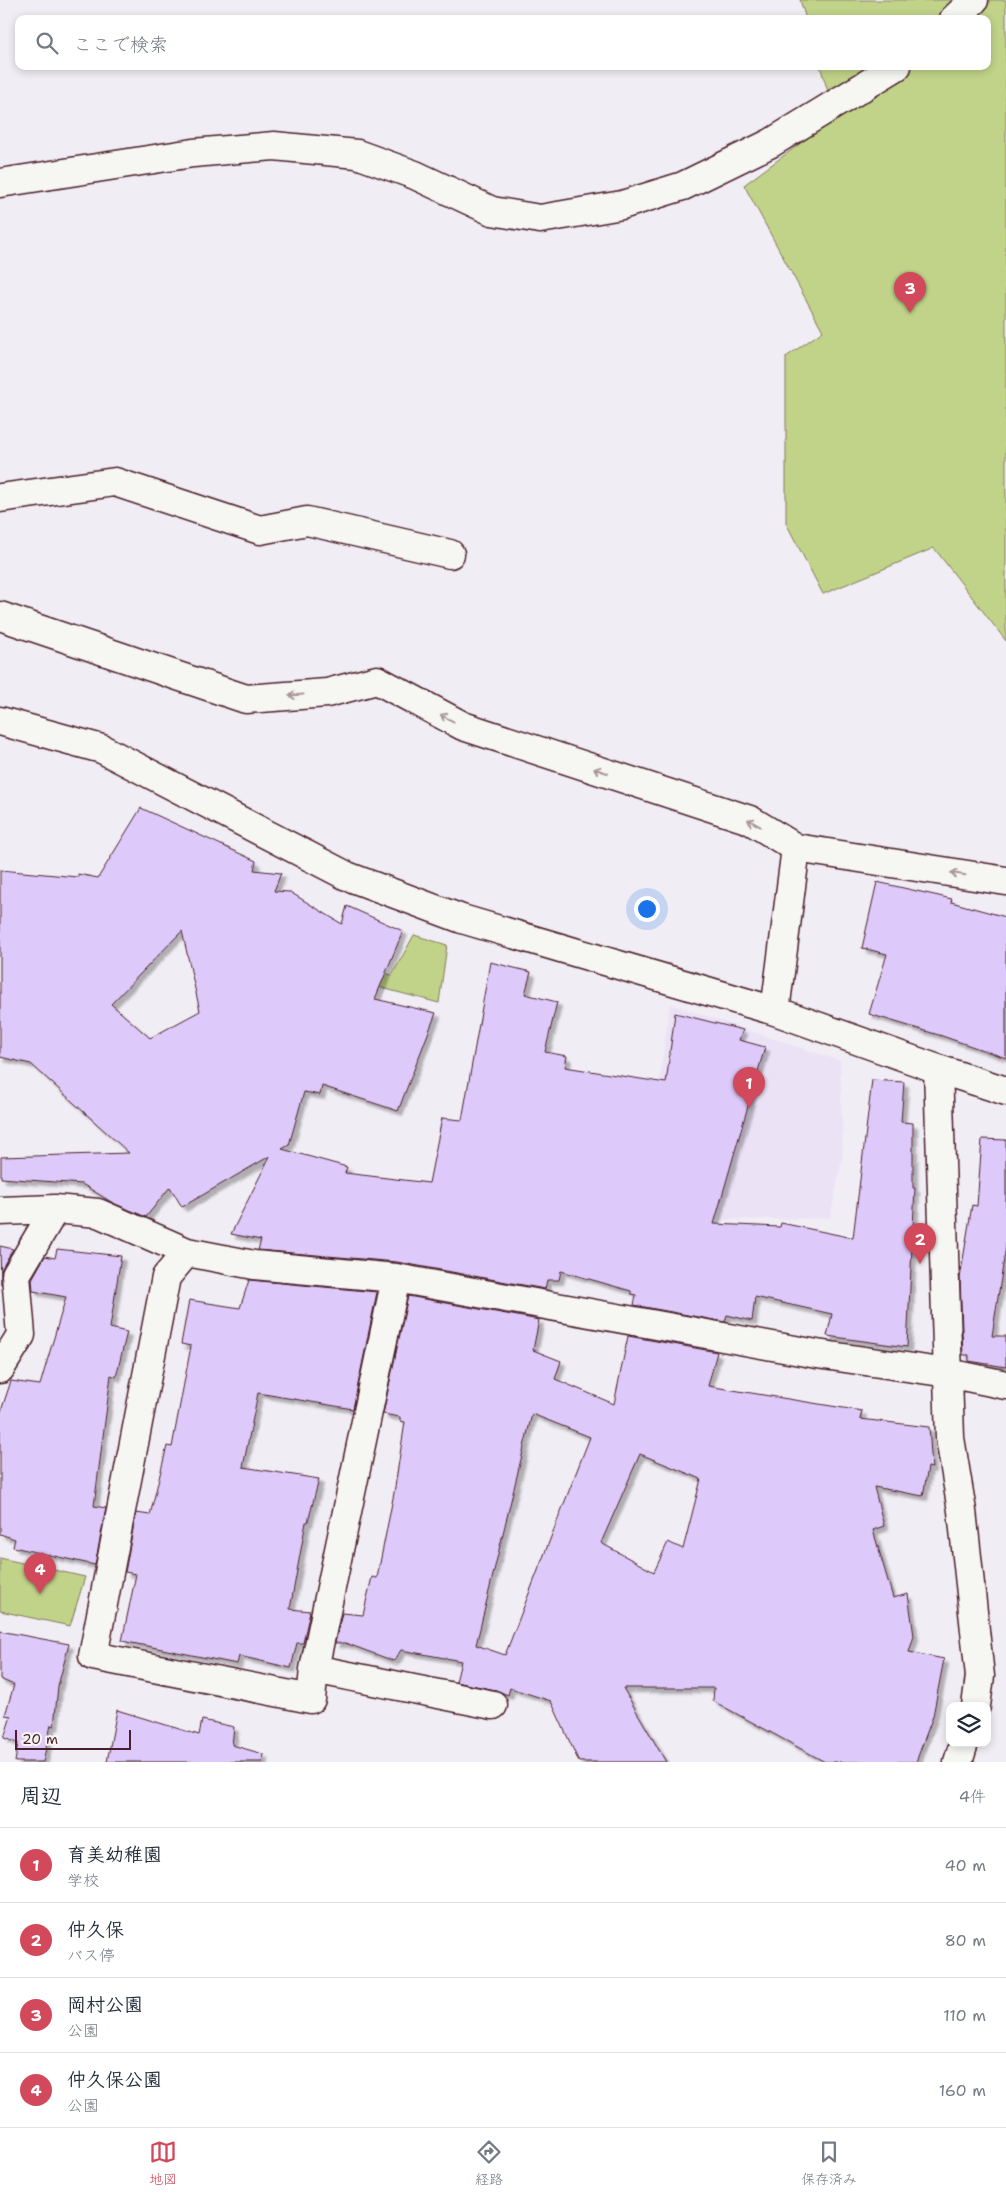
<!DOCTYPE html>
<html lang="ja">
<head>
<meta charset="utf-8">
<style>
	:root { --surface:#fff; --page:#f6f6f7; --text:#1f2937; --muted:#747a83; --line:#e0e1e3; --accent:#d1495b }
	body { margin:0; font-family:"Shantell Sans","Klee One",sans-serif; background:var(--page); color:var(--text) }
	.controls { position:absolute; right:15px; bottom:15px; display:grid; overflow:hidden; border-radius:10px; box-shadow:0 2px 8px #0003 }
	.controls button { width:45px; height:45px; display:grid; place-items:center; padding:0; border:0; border-bottom:1px solid var(--line); background:var(--surface); color:var(--text); font:25px sans-serif }
	.scale { position:absolute; left:15px; bottom:12px; width:116px; box-sizing:border-box; padding-left:5px; border:2px solid #4a1f2b; border-top:0; font-size:14px; line-height:18px; white-space:nowrap; color:#4a1f2b; -webkit-text-stroke:4px #f6f6f2; paint-order:stroke }
	.you { position:absolute; left:646px; top:908px; width:18px; height:18px; margin:-12px; border:4px solid #fff; border-radius:50%; background:#1a73e8; box-shadow:0 0 0 8px #1a73e833 }
	.badge { display:grid; place-items:center; width:32px; height:32px; border-radius:50%; background:var(--accent); color:#fff; font-size:16px; font-weight:700 }
	.pin { position:absolute; translate:-50% -41px; filter:drop-shadow(0 1px 2px #0008) }
	.pin::after { content:''; position:absolute; top:26px; width:18px; height:15px; background:inherit; clip-path:polygon(0 0,100% 0,50% 100%) }
	.list { margin:0; padding:0; list-style:none }
	h2 { display:flex; justify-content:space-between; align-items:center; height:65px; margin:0; padding:0 20px; font-size:21px }
	h2 small { font-size:16px; font-weight:400; color:var(--muted) }
	.list li { display:grid; grid-template-columns:32px 1fr auto; gap:15px; align-items:center; box-sizing:border-box; height:75px; padding:0 20px; border-top:1px solid var(--line) }
	.list b { display:block; font-size:19px; white-space:nowrap }
	.list p { margin:0; font-size:16px; white-space:nowrap; color:var(--muted) }
	.list em { font-size:16px; font-style:normal; color:var(--muted) }
	.icon { flex:none; width:28px; height:28px; fill:none; stroke:currentColor; stroke-width:2; stroke-linecap:round; stroke-linejoin:round }
	.map { position:relative; flex:none; width:1006px; height:1762px; overflow:hidden }
	.search { position:absolute; background:var(--surface); box-shadow:0 2px 8px #0003; left:15px; right:15px; top:15px; height:55px; display:flex; align-items:center; gap:12px; box-sizing:border-box; padding:0 18px; border-radius:10px; color:var(--muted); font-size:19px }
	.sheet { height:365px; background:var(--surface) }
	nav { display:flex; justify-content:space-around; align-items:center; box-sizing:border-box; height:70px; border-top:1px solid var(--line); background:var(--surface); font-size:14px; color:var(--muted) }
	nav a { display:grid; justify-items:center; gap:2px }
	nav .on { color:var(--accent) }
	.map>svg:first-child { display:block }
</style>
</head>
<body>
<div class="map">
<svg width="1006" height="1762" viewBox="0 0 1006 1762">
	<defs>
		<filter id="shadow"><feDropShadow dx="4.5" dy="4.5" stdDeviation="1" flood-color="#0004"/></filter>
	</defs>
	<rect width="100%" height="100%" fill="#f1edf4"/>
	<filter id="ink" filterUnits="userSpaceOnUse"><feTurbulence type="fractalNoise" baseFrequency=".02" numOctaves="2"/><feDisplacementMap in="SourceGraphic" scale="10" xChannelSelector="R" yChannelSelector="G"/><feConvolveMatrix kernelMatrix="1 2 1 2 8 2 1 2 1" color-interpolation-filters="sRGB"/></filter>
	<g filter="url(#ink)">
		<path fill="#ebe2f6" d="M 670,1004 L 840,1061 L 843,1155 L 830,1218 L 640,1221 Z"/>
		<path fill="#c0d389" stroke="#85795a" d="M 800,0 L 1006,0 L 1006,641 L 934,548 L 823,594 L 786,523 L 786,357 L 823,331 L 744,185 L 836,117 L 820,66 L 987,66 L 987,19 L 806,19 Z
			M 414,935 L 447,945 L 439,1003 L 355,981 L 360,967 L 392,975 Z
			M 0,1558 L 85,1577 L 70,1626 L 0,1611 Z"/>
		<path fill="#ddc9fa" stroke="#4a1f2b" fill-rule="evenodd" filter="url(#shadow)" d="M 141,808 L 256,861 L 254,870 L 281,873 L 274,891 L 290,892 L 342,924 L 347,906 L 403,931 L 375,999 L 436,1013 L 398,1111 L 322,1086 L 320,1095 L 304,1092 L 289,1145 L 282,1149 L 347,1167 L 345,1173 L 429,1183 L 442,1118 L 462,1120 L 490,962 L 531,972 L 525,994 L 557,1002 L 545,1052 L 567,1056 L 565,1067 L 666,1083 L 675,1013 L 743,1030 L 739,1040 L 765,1047 L 714,1224 L 780,1227 L 781,1223 L 853,1238 L 872,1080 L 904,1082 L 901,1122 L 913,1123 L 913,1188 L 915,1188 L 907,1347 L 827,1336 L 832,1314 L 755,1297 L 752,1321 L 727,1315 L 725,1322 L 634,1305 L 636,1295 L 631,1294 L 631,1291 L 561,1271 L 559,1280 L 547,1280 L 545,1289 L 397,1262 L 258,1250 L 261,1240 L 231,1234 L 270,1156 L 182,1207 L 170,1187 L 146,1217 L 113,1203 L 82,1184 L 1,1178 L 1,1157 L 129,1153 L 31,1064 L 0,1057 L 0,870 L 78,877 L 78,874 L 98,878 ZM 182,931 L 200,1011 L 150,1038 L 111,1004 Z
			M 877,882 L 952,899 L 951,902 L 1006,917 L 1006,1058 L 942,1036 L 869,1014 L 887,954 L 862,948 Z
			M 982,1139 L 1006,1140 L 1006,1246 L 992,1336 L 1006,1336 L 1006,1367 L 969,1361 L 969,1355 L 963,1355 L 960,1278 L 972,1205 L 977,1206 Z
			M 0,1246 L 13,1249 L 2,1268 L 1,1285 Z
			M 57,1249 L 121,1256 L 110,1328 L 127,1332 L 116,1377 L 111,1375 L 94,1506 L 106,1508 L 95,1565 L 13,1547 L 15,1539 L 0,1534 L 0,1414 L 11,1381 L 40,1385 L 66,1297 L 33,1291 L 32,1279 L 45,1256 L 55,1258 Z
			M 249,1280 L 377,1292 L 353,1409 L 258,1393 L 243,1467 L 319,1479 L 308,1522 L 306,1522 L 290,1609 L 310,1611 L 303,1643 L 297,1643 L 291,1668 L 239,1656 L 237,1664 L 122,1641 L 136,1574 L 125,1572 L 136,1513 L 150,1515 L 167,1446 L 172,1447 L 191,1346 L 181,1344 L 189,1300 L 240,1308 Z
			M 408,1296 L 539,1320 L 533,1350 L 561,1361 L 555,1379 L 614,1404 L 628,1336 L 717,1352 L 708,1386 L 862,1411 L 860,1419 L 929,1427 L 932,1468 L 928,1467 L 923,1496 L 874,1487 L 884,1526 L 873,1530 L 893,1598 L 908,1594 L 914,1636 L 909,1652 L 944,1659 L 933,1716 L 916,1762 L 825,1762 L 713,1701 L 714,1688 L 623,1688 L 666,1762 L 579,1762 L 551,1701 L 510,1688 L 508,1695 L 496,1690 L 456,1682 L 461,1661 L 401,1650 L 394,1661 L 345,1643 L 335,1643 L 342,1613 L 363,1615 L 372,1577 L 377,1578 L 394,1493 L 405,1422 L 400,1421 L 400,1417 L 383,1414 ZM 532,1414 L 590,1437 L 505,1655 L 476,1645 ZM 640,1454 L 701,1479 L 683,1549 L 668,1542 L 654,1572 L 601,1543 Z
			M 0,1631 L 69,1644 L 58,1686 L 54,1726 L 51,1725 L 43,1762 L 15,1762 L 18,1743 L 4,1738 L 11,1716 L 5,1715 L 14,1685 L 0,1679 Z
			M 117,1710 L 199,1735 L 202,1720 L 234,1727 L 232,1745 L 263,1754 L 262,1762 L 107,1762 Z"/>
		<g fill="none" stroke-linecap="round" stroke-linejoin="round">
			<defs>
				<path id="street" d="M 954,19 L 974,0
					M 0,183 L 193,153 L 274,146 L 357,154 L 415,175 L 492,211 L 540,219 L 622,205 L 683,186 L 771,143 L 897,66
					M 0,498 L 115,482 L 260,530 L 307,521 L 450,554
					M 0,616 L 246,699 L 327,693 L 377,680 L 463,726 L 750,820 L 796,848 L 1006,881
					M 0,721 L 102,749 L 347,876 L 462,919 L 775,1011 L 938,1069 L 1006,1091
					M 775,1011 L 796,848
					M 938,1069 L 950,1438 L 962,1511 L 980,1676 L 976,1706
					M 0,1211 L 55,1209 L 98,1213 L 187,1252 L 254,1265 L 396,1278 L 817,1354 L 948,1373 L 1006,1385
					M 187,1252 L 166,1277 L 93,1656 L 311,1699 L 314,1669 L 396,1278
					M 0,1369 L 21,1335 L 16,1275 L 55,1209
					M 314,1669 L 493,1705
					M 958,1762 L 964,1743"/>
			</defs>
			<use href="#street" stroke="#4a1f2b" stroke-width="31"/>
			<use href="#street" stroke="#f6f6f2" stroke-width="28"/>
		</g>
		<defs><path id="oneway-shaft" d="M-6 0H5M1.5-3L5.5 0L1.5 3" fill="none" stroke-width="1.6" stroke-linecap="round" stroke-linejoin="round" transform="scale(1.25)"/></defs>
		<g stroke="#a99598">
			<use href="#oneway-shaft" transform="translate(296 695) rotate(176)"/>
			<use href="#oneway-shaft" transform="translate(447 718) rotate(-152)"/>
			<use href="#oneway-shaft" transform="translate(601 771) rotate(-162)"/>
			<use href="#oneway-shaft" transform="translate(754 823) rotate(-151)"/>
			<use href="#oneway-shaft" transform="translate(958 874) rotate(-171)"/>
		</g>
	</g>
</svg>
<div class="controls">
<button><svg class="icon" aria-label="layers" viewBox="0 0 24 24"><path d="M12 4l9 5-9 5-9-5zM3 14l9 5 9-5"/></svg></button>
</div>
<div class="scale">20 m</div>
<div class="you"></div>
<div class="pin badge" style="left:749px;top:1108px">1</div>
<div class="pin badge" style="left:920px;top:1264px">2</div>
<div class="pin badge" style="left:910px;top:313px">3</div>
<div class="pin badge" style="left:40px;top:1594px">4</div>
<div class="search"><svg class="icon" aria-label="search" viewBox="0 0 24 24"><circle cx="10" cy="10" r="6"/><path d="M15 15l6 6"/></svg>ここで検索</div>
</div>
<section class="sheet">
<h2>周辺<small>4件</small></h2>
<ul class="list">
<li><span class="badge">1</span><div><b>育美幼稚園</b><p>学校</p></div><em>40 m</em></li>
<li><span class="badge">2</span><div><b>仲久保</b><p>バス停</p></div><em>80 m</em></li>
<li><span class="badge">3</span><div><b>岡村公園</b><p>公園</p></div><em>110 m</em></li>
<li><span class="badge">4</span><div><b>仲久保公園</b><p>公園</p></div><em>160 m</em></li>
</ul>
</section>
<nav>
<a class="on"><svg class="icon" aria-label="map" viewBox="0 0 24 24"><path d="M3 6l6-2 6 2 6-2v14l-6 2-6-2-6 2zM9 4v14M15 6v14"/></svg>地図</a>
<a><svg class="icon" aria-label="directions" viewBox="0 0 24 24"><path d="M12 3l9 9-9 9-9-9zM9 14v-3h6M13 9l2 2-2 2"/></svg>経路</a>
<a><svg class="icon" aria-label="saved" viewBox="0 0 24 24"><path d="M7 4h10v16l-5-4-5 4z"/></svg>保存済み</a>
</nav>
</body>
</html>
